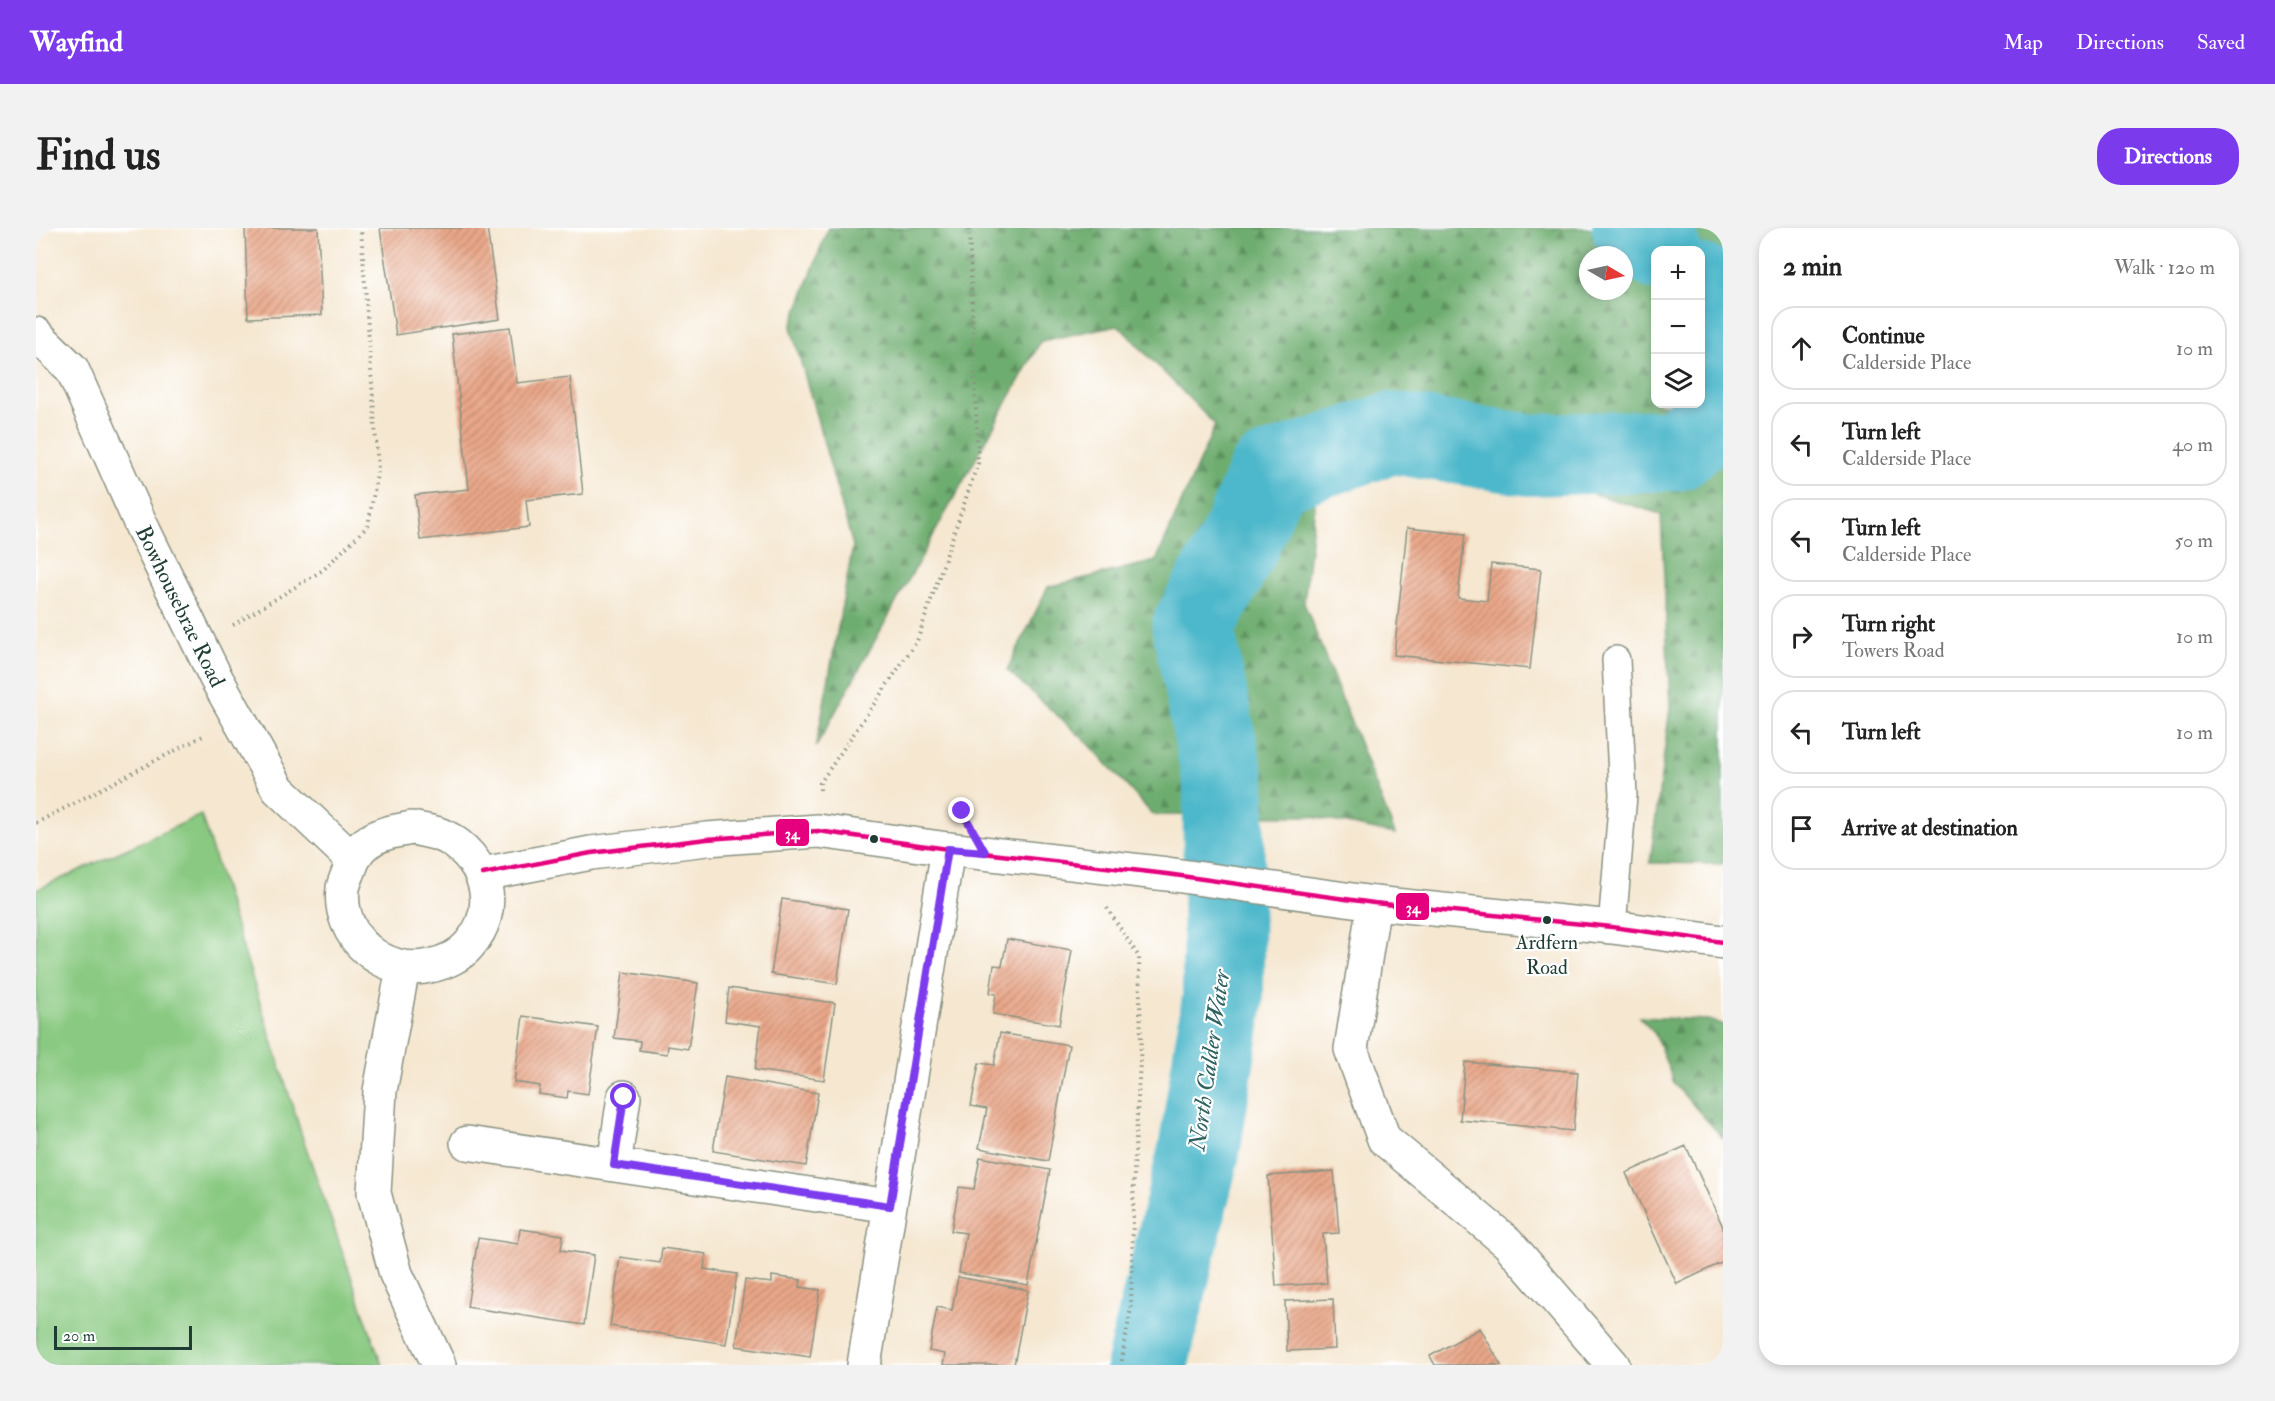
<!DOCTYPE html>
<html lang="en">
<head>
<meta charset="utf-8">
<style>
	:root { --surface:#fff; --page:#f2f2f2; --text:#222; --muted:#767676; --line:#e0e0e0; --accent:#7c3aed }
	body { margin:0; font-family:"IM FELL Double Pica",serif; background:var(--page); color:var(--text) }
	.controls { position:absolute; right:18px; top:18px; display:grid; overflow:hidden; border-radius:12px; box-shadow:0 3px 9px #0003 }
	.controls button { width:54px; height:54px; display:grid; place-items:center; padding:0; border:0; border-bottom:2px solid var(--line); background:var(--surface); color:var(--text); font:30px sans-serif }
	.compass { position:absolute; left:1543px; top:18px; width:54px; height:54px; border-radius:50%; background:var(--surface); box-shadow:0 3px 9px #0003; rotate:99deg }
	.scale { position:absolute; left:18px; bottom:15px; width:138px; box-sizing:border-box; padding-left:6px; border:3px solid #1f3d34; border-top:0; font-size:16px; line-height:21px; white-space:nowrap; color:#1f3d34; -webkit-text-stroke:4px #fff; paint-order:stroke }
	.stop { position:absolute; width:18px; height:18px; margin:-14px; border:4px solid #7c3aed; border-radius:50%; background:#fff }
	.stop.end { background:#7c3aed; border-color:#fff; box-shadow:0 2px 6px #0008 }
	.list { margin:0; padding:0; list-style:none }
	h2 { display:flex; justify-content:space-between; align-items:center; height:78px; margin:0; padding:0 24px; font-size:26px }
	h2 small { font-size:20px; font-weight:400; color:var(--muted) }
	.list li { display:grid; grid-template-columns:39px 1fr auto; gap:18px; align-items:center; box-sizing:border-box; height:84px; margin:0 12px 12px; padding:0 12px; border:2px solid var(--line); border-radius:24px }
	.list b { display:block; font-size:22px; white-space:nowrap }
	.list p { margin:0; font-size:20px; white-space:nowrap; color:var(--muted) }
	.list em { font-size:20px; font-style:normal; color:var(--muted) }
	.icon { flex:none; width:33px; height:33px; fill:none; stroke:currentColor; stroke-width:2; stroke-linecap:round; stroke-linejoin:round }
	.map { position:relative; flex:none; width:1687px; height:1137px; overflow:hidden; border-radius:24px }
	header { display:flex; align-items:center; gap:36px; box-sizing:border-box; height:84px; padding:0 30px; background:var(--accent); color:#fff }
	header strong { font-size:28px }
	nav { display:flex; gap:33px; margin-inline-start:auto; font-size:21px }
	.intro { display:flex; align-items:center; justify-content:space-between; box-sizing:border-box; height:144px; padding:0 36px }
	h1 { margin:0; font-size:42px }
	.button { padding:15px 27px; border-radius:24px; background:var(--accent); color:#fff; font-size:21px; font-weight:700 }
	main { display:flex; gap:36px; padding:0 36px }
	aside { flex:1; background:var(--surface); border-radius:24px; box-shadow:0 3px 9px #0003 }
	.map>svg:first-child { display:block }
</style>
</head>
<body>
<header>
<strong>Wayfind</strong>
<nav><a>Map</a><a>Directions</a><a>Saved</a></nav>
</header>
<div class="intro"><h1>Find us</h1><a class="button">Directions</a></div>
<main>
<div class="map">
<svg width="1687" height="1137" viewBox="0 0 1687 1137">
	<defs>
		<pattern id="forest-firs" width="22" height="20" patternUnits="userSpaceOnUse" patternTransform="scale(1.5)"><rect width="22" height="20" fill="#6ead6f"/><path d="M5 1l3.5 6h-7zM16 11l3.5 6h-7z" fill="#5a8e5c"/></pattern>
		<pattern id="building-hatch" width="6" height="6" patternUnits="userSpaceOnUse" patternTransform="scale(1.5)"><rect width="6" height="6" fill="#eaa789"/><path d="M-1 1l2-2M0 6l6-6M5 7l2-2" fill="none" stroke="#bd8971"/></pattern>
	</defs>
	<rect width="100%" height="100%" fill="#fff"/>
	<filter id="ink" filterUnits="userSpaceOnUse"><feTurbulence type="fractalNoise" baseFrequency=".0167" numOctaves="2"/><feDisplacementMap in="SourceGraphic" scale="12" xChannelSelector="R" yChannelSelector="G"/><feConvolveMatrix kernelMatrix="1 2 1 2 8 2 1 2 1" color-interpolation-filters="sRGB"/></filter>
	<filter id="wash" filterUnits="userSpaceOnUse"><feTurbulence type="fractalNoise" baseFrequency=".008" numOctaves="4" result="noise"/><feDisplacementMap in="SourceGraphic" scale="24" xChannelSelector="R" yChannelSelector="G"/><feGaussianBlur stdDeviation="1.35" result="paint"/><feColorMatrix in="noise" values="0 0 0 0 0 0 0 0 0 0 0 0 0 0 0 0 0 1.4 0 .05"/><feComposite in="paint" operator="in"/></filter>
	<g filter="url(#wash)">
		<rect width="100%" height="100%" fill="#f5e7d0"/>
		<path fill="#89c981" stroke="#54835a" stroke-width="1.5" d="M 165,587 L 267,911 L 346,1137 L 0,1137 L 0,662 Z"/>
		<path fill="url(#forest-firs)" stroke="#467552" stroke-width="1.5" fill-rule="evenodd" d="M 792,0 L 1687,0 L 1687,636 L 1614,635 L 1634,479 L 1625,286 L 1289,186 L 1268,375 L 1359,606 L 1272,588 L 1117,587 L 1053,516 L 971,442 L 1012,359 L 1120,333 L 1179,197 L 1082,97 L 1005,113 L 780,519 L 817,318 L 755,99 ZM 1620,22 L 1664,22 L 1664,176 L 1620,176 ZM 1552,27 L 1588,27 L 1588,63 L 1552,63 Z
			M 1603,789 L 1672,792 L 1687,796 L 1687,910 L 1639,857 L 1619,806 Z"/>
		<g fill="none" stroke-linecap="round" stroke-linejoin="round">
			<path stroke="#4eb8cb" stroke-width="82" d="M 1597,0 L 1624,22
				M 1111,1137 L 1163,923 L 1187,771 L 1188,555 L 1157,399 L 1202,317 L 1232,247 L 1356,205 L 1494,227 L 1640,222 L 1684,182 L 1670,62 L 1664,57"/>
		</g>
		<g id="blocks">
			<path fill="url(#building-hatch)" d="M 209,0 L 282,0 L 286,87 L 212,90 Z
				M 344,0 L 451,0 L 464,91 L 360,107 Z
				M 474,99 L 481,155 L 534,149 L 547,266 L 490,272 L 493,299 L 384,312 L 379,267 L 433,261 L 416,106 Z
				M 1371,300 L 1429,306 L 1422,370 L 1451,373 L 1455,336 L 1505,341 L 1494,441 L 1358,427 Z
				M 746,671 L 812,681 L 801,756 L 735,746 Z
				M 971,711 L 1036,722 L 1023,797 L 957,786 L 960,766 L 954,765 L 958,737 L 966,738 Z
				M 587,744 L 662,755 L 652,821 L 632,818 L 631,826 L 603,822 L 604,813 L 578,810 Z
				M 693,760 L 799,775 L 788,852 L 719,842 L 725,798 L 689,793 Z
				M 487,788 L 562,799 L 552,866 L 532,863 L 531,870 L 503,866 L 504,858 L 478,854 Z
				M 964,805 L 1033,817 L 1012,933 L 943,920 L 951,881 L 935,878 L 943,835 L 958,837 Z
				M 1429,834 L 1542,844 L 1537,903 L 1424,892 Z
				M 689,849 L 782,865 L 770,938 L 677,923 Z
				M 1650,918 L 1687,999 L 1687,1034 L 1641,1056 L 1590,945 Z
				M 944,929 L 1014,942 L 992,1057 L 923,1045 L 930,1005 L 915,1003 L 923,959 L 938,961 Z
				M 1298,943 L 1303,1005 L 1287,1006 L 1291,1055 L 1240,1058 L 1232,948 Z
				M 484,1001 L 527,1007 L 525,1022 L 558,1027 L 548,1097 L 431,1079 L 442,1010 L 482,1016 Z
				M 626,1020 L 670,1026 L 668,1041 L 701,1046 L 690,1116 L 574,1098 L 584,1029 L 624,1035 Z
				M 736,1048 L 765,1052 L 764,1059 L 784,1062 L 774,1129 L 700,1118 L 709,1052 L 736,1055 Z
				M 922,1049 L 992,1062 L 978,1137 L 907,1137 L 909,1126 L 893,1123 L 901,1079 L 916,1082 Z
				M 1297,1071 L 1299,1121 L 1251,1123 L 1249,1073 Z
				M 1444,1100 L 1465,1137 L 1399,1137 L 1394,1128 Z"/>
		</g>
	</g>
	<g filter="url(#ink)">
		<use href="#blocks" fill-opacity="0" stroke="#8a9282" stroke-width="1.5"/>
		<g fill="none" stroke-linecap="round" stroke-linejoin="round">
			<defs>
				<path id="lane" d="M 1576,699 L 1587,567 L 1580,432"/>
				<path id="street" d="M 1338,675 L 1315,821 L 1348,911 L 1472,1015 L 1577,1137
					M 367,740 L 344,863 L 338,965 L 360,1046 L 403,1137
					M 431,915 L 854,978
					M 578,937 L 588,869
					M 828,1137 L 912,621"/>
				<path id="secondary" d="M 0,106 L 36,141 L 106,299 L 180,450 L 242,561 L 317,632
					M 376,600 C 389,603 403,604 415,612 C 452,636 464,682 433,717 C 424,728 408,735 394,738 C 348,749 301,709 307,660 C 308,655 311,648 313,643 C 316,634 321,622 329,616 C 343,605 359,603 376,600 Z
					M 447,646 L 555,625 L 671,611 L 782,603 L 912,621 L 1131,646 L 1338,675 L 1576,699 L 1687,714"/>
			</defs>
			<use href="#lane" stroke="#8a9282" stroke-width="30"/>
			<use href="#street" stroke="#8a9282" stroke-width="36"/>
			<use href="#secondary" stroke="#8a9282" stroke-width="36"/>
			<path stroke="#8a9282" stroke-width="4" stroke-dasharray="1.5 4.5" stroke-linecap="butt" d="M 197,397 L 287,342 L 332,298 L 342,241 L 325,0
				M 784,562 L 784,555 L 881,413 L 942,235 L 933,0
				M 0,595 L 167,508
				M 1071,680 L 1103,729 L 1105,815 L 1098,943 L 1095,1080 L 1085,1137"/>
			<use href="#lane" stroke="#fff" stroke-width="27"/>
			<use href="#street" stroke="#fff" stroke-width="33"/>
			<use href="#secondary" stroke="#fff" stroke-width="33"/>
			<defs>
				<path id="bus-1" d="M 447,646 L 555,625 L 671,611 L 782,603 L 912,621 L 1131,646 L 1338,675 L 1576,699 L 1687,714"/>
			</defs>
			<use href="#bus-1" stroke="#fff" stroke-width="9"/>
			<use href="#bus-1" stroke="#e5007d" stroke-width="4.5"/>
		</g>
	</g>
	<g fill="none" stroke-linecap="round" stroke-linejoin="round" filter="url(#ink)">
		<path stroke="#7c3aed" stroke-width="8" d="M 588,869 L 578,937 L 854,978 L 912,621 L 949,624 L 926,583"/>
	</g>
	<g fill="#1f3d34" stroke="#fff" stroke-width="2">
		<circle cx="838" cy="611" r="5"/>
		<circle cx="1511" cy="692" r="5"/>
	</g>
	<g text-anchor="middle" stroke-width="4.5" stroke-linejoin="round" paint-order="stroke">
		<g font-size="20" fill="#1f3d34" stroke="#fff">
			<text x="1511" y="721">Ardfern<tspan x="1511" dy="25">Road</tspan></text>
		</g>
		<g font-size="22" fill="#1f3d34" stroke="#fff">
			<text transform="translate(145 378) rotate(64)" y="8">Bowhousebrae Road</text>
		</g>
		<g font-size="24" font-style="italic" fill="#2d6261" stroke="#fff">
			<text transform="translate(1173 832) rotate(-82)" y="8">North Calder Water</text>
		</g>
	</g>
	<g stroke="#fff" stroke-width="2">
		<rect x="739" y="590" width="35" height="29" rx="6" fill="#e5007d"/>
		<rect x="1359" y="664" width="35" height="29" rx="6" fill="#e5007d"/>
	</g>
	<g font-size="16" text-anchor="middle" font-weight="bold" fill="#fff">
		<text x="756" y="611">34</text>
		<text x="1377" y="685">34</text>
	</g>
</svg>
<div class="controls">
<button>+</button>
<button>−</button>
<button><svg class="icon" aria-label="layers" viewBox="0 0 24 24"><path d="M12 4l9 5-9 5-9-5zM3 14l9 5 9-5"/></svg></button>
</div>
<svg class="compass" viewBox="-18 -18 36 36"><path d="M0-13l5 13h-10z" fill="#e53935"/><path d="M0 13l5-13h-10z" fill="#767676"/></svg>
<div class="scale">20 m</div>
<div class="stop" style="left:588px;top:869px"></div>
<div class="stop end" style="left:926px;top:583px"></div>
</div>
<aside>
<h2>2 min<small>Walk · 120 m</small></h2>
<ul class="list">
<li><svg class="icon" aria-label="ahead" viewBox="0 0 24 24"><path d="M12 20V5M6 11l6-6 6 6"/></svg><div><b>Continue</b><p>Calderside Place</p></div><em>10 m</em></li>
<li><svg class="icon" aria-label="left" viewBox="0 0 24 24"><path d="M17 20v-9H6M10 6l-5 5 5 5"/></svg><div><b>Turn left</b><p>Calderside Place</p></div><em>40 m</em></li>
<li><svg class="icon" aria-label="left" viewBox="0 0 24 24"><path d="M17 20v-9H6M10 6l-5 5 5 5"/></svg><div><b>Turn left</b><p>Calderside Place</p></div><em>50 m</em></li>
<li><svg class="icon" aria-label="right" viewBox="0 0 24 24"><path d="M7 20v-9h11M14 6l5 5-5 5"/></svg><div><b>Turn right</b><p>Towers Road</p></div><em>10 m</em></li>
<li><svg class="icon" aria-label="left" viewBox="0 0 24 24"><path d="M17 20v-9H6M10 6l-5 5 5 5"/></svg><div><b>Turn left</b></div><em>10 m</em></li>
<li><svg class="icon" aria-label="arrive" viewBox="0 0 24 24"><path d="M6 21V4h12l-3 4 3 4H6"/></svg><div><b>Arrive at destination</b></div></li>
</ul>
</aside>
</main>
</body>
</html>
